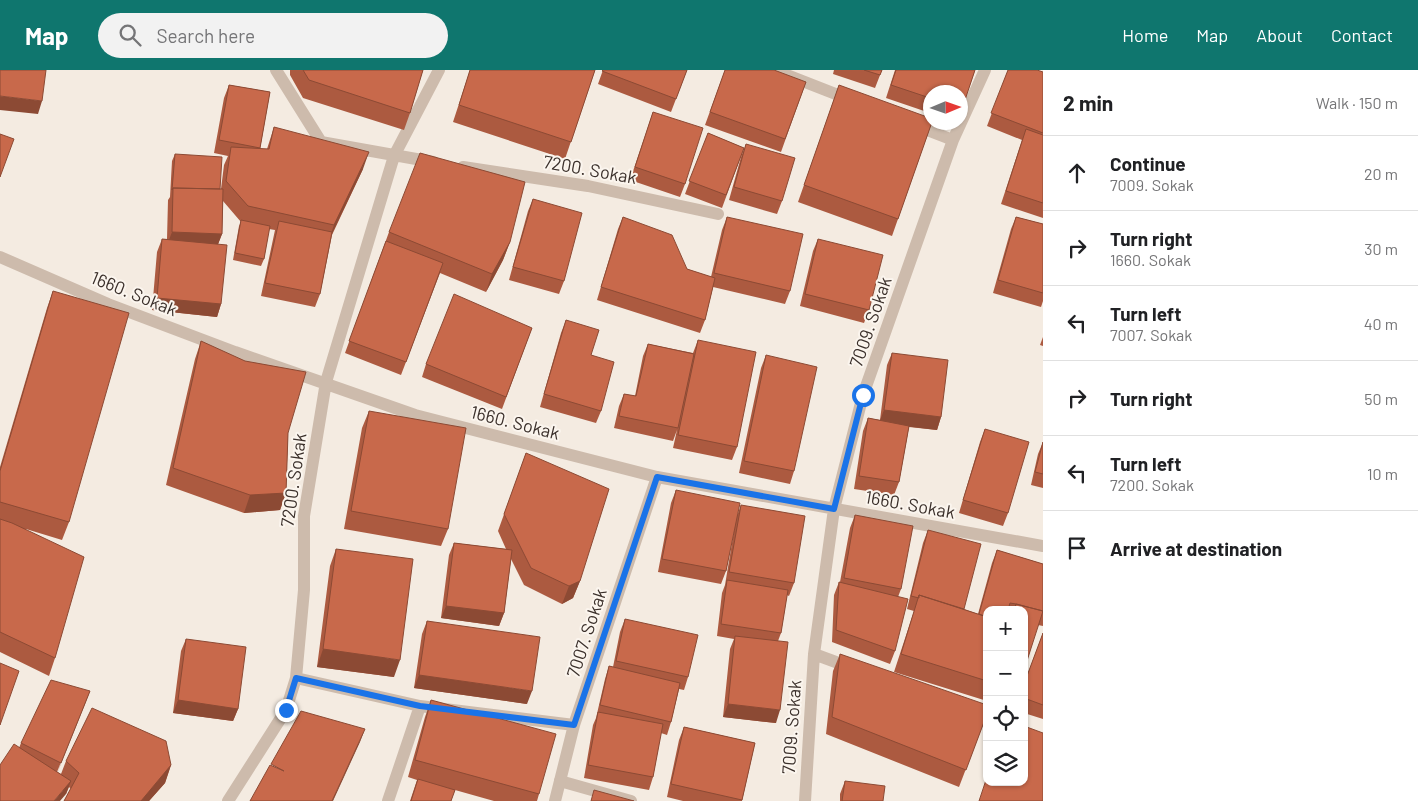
<!DOCTYPE html>
<html lang="en">
<head>
<meta charset="utf-8">
<style>
	:root { --surface:#fff; --page:#f2f2f2; --text:#202124; --muted:#757577; --line:#e0e0e0; --accent:#0f766e }
	body { margin:0; font-family:Barlow,sans-serif; background:var(--page); color:var(--text) }
	.controls { position:absolute; right:15px; bottom:15px; display:grid; overflow:hidden; border-radius:10px; box-shadow:0 1px 4px #0004 }
	.controls button { width:45px; height:45px; display:grid; place-items:center; padding:0; border:0; border-bottom:1px solid var(--line); background:var(--surface); color:var(--text); font:25px sans-serif }
	.compass { position:absolute; left:923px; top:15px; width:45px; height:45px; border-radius:50%; background:var(--surface); box-shadow:0 1px 4px #0004; rotate:88deg }
	.stop { position:absolute; width:15px; height:15px; margin:-11px; border:4px solid #1a73e8; border-radius:50%; background:#fff }
	.stop.end { background:#1a73e8; border-color:#fff; box-shadow:0 1px 5px #0008 }
	.list { margin:0; padding:0; list-style:none }
	h2 { display:flex; justify-content:space-between; align-items:center; height:65px; margin:0; padding:0 20px; font-size:21px }
	h2 small { font-size:16px; font-weight:400; color:var(--muted) }
	.list li { display:grid; grid-template-columns:32px 1fr auto; gap:15px; align-items:center; box-sizing:border-box; height:75px; padding:0 20px; border-top:1px solid var(--line) }
	.list b { display:block; font-size:19px; white-space:nowrap }
	.list p { margin:0; font-size:16px; white-space:nowrap; color:var(--muted) }
	.list em { font-size:16px; font-style:normal; color:var(--muted) }
	.icon { flex:none; width:28px; height:28px; fill:none; stroke:currentColor; stroke-width:2; stroke-linecap:round; stroke-linejoin:round }
	.map { position:relative; flex:none; width:1043px; height:731px; overflow:hidden }
	header { display:flex; align-items:center; gap:30px; box-sizing:border-box; height:70px; padding:0 25px; background:var(--accent); color:#fff }
	header strong { font-size:24px }
	nav { display:flex; gap:28px; margin-inline-start:auto; font-size:18px }
	.search { width:350px; height:45px; background:var(--page); display:flex; align-items:center; gap:12px; box-sizing:border-box; padding:0 18px; border-radius:28px; color:var(--muted); font-size:19px }
	main { display:flex }
	aside { flex:1; background:var(--surface) }
	.map>svg:first-child { display:block }
</style>
</head>
<body>
<header>
<strong>Map</strong>
<div class="search"><svg class="icon" aria-label="search" viewBox="0 0 24 24"><circle cx="10" cy="10" r="6"/><path d="M15 15l6 6"/></svg>Search here</div>
<nav><a>Home</a><a>Map</a><a>About</a><a>Contact</a></nav>
</header>
<main>
<div class="map">
<svg width="1043" height="731" viewBox="0 0 1043 731">
	<rect width="100%" height="100%" fill="#f4ebe1"/>
	<g fill="none" stroke-linecap="round" stroke-linejoin="round">
		<path stroke="#cdbbac" stroke-width="12" d="M 560,711 L 631,731"/>
		<path stroke="#cdbbac" stroke-width="12" d="M 276,0 L 321,72 L 433,92
			M 774,0 L 851,30
			M 914,55 L 953,70
			M 463,97 L 588,116 L 718,144
			M 0,187 L 108,234 L 235,282 L 415,345 L 657,407 L 1043,476
			M 814,584 L 852,598
			M 296,608 L 420,636 L 574,655
			M 228,731 L 286,640 L 296,608 L 304,520 L 304,446 L 326,312 L 394,86 L 439,0
			M 388,731 L 420,636
			M 555,731 L 574,655 L 657,407
			M 805,731 L 814,584 L 834,439 L 863,325 L 953,70 L 985,0"/>
	</g>
	<path fill="#ac5a40" d="M 290,0 L 423,0 L 410,43 L 404,60 L 303,28 L 290,5 Z
		M 470,0 L 595,0 L 565,89 L 453,52 Z
		M 603,0 L 687,0 L 671,42 L 598,14 Z
		M 725,0 L 806,12 L 781,82 L 705,55 Z
		M 834,0 L 882,0 L 875,18 L 833,4 Z
		M 895,0 L 975,0 L 960,44 L 960,22 L 930,22 L 930,43 L 886,28 Z
		M 1008,0 L 1043,2 L 1043,148 L 1001,134 L 1022,70 L 987,56 Z
		M 229,15 L 270,22 L 260,79 L 267,79 L 274,57 L 363,99 L 332,165 L 320,224 L 315,237 L 261,226 L 275,160 L 269,159 L 264,189 L 261,196 L 233,190 L 239,156 L 241,152 L 223,131 L 222,164 L 218,174 L 221,234 L 217,247 L 152,240 L 157,182 L 162,169 L 167,169 L 168,130 L 170,127 L 172,91 L 175,84 L 220,119 L 221,119 L 224,95 L 228,86 L 214,83 L 224,28 Z
		M 839,15 L 932,52 L 892,166 L 798,132 Z
		M 653,42 L 685,114 L 680,127 L 630,110 Z
		M 708,63 L 744,78 L 722,138 L 685,124 Z
		M 746,74 L 782,131 L 777,144 L 729,130 L 741,87 Z
		M 533,129 L 564,211 L 559,224 L 509,210 L 528,141 Z
		M 623,147 L 687,199 L 711,207 L 722,160 L 727,147 L 790,221 L 785,234 L 713,217 L 705,250 L 700,263 L 597,230 L 618,159 Z
		M 1016,147 L 1043,154 L 1043,231 L 1041,237 L 993,223 L 1011,159 Z
		M 389,162 L 510,172 L 503,190 L 486,222 L 440,203 L 401,305 L 345,283 Z
		M 818,169 L 869,240 L 864,253 L 800,236 L 813,181 Z
		M 53,221 L 69,452 L 62,470 L 26,459 L 55,588 L 49,606 L 0,582 L 0,397 L 47,238 Z
		M 566,250 L 601,341 L 596,353 L 540,337 L 561,263 Z
		M 532,258 L 502,339 L 422,307 L 426,294 Z
		M 1043,267 L 1043,276 L 1040,275 Z
		M 698,270 L 737,377 L 732,390 L 673,378 L 677,360 L 673,371 L 614,358 L 619,336 L 624,324 L 635,326 L 643,286 L 648,274 L 693,283 Z
		M 201,271 L 288,363 L 286,423 L 280,440 L 244,443 L 166,415 L 195,289 Z
		M 892,283 L 941,347 L 937,360 L 909,357 L 899,412 L 894,425 L 854,419 L 863,361 L 868,348 L 880,350 L 887,295 Z
		M 766,285 L 794,401 L 790,414 L 739,403 L 761,298 Z
		M 369,341 L 448,459 L 441,476 L 344,459 L 362,358 Z
		M 985,359 L 1008,443 L 1003,456 L 959,443 L 980,372 Z
		M 1043,372 L 1043,418 L 1031,415 L 1038,384 Z
		M 526,383 L 580,511 L 573,528 L 562,534 L 524,515 L 511,489 L 504,543 L 499,556 L 441,548 L 449,485 L 454,473 L 506,479 L 498,461 Z
		M 676,420 L 737,446 L 741,435 L 794,513 L 789,526 L 787,525 L 781,563 L 778,571 L 776,653 L 723,647 L 730,579 L 734,569 L 717,566 L 722,523 L 725,515 L 735,455 L 726,501 L 721,514 L 658,502 L 671,433 Z
		M 855,445 L 901,519 L 898,527 L 895,581 L 890,594 L 832,572 L 834,525 L 839,512 L 840,512 L 850,458 Z
		M 928,460 L 964,539 L 978,544 L 992,493 L 997,480 L 1043,494 L 1043,556 L 1038,555 L 1024,540 L 987,540 L 987,631 L 894,602 L 914,541 L 907,539 L 923,473 Z
		M 336,479 L 394,607 L 317,597 L 330,496 Z
		M 625,549 L 688,607 L 684,620 L 679,619 L 671,652 L 667,665 L 661,663 L 653,707 L 649,720 L 584,708 L 593,655 L 596,648 L 605,609 L 609,596 L 613,597 L 620,562 Z
		M 427,551 L 527,634 L 414,618 L 422,564 Z
		M 1043,563 L 1043,649 L 1024,643 L 1024,614 Z
		M 186,569 L 238,639 L 233,651 L 173,643 L 181,581 Z
		M 840,584 L 987,644 L 959,717 L 826,664 L 833,601 Z
		M 90,621 L 57,702 L 61,704 L 66,691 L 171,695 L 165,713 L 149,731 L 64,731 L 71,719 L 69,717 L 66,724 L 19,678 L 21,673 Z
		M 431,630 L 539,724 L 537,731 L 494,731 L 455,720 L 451,731 L 410,731 L 417,710 L 408,707 L 425,647 Z
		M 684,657 L 755,673 L 742,731 L 683,731 L 667,727 L 679,670 Z
		M 845,711 L 883,731 L 840,731 L 840,724 Z"/>
	<path fill="#8c4a34" d="M 0,26 L 42,31 L 38,44 L 0,40 Z
		M 369,82 L 363,99 L 328,172 L 334,155 Z
		M 172,162 L 222,164 L 217,177 L 167,175 Z
		M 510,172 L 503,190 L 486,222 L 492,204 Z
		M 157,228 L 221,234 L 217,247 L 152,240 Z
		M 884,340 L 941,347 L 937,360 L 879,353 Z
		M 286,423 L 280,440 L 244,443 L 250,425 Z
		M 580,511 L 573,528 L 562,534 L 569,516 Z
		M 446,536 L 504,543 L 499,556 L 441,548 Z
		M 323,579 L 400,590 L 394,607 L 317,597 Z
		M 419,605 L 532,621 L 527,634 L 414,618 Z
		M 90,621 L 85,634 L 56,706 L 61,693 Z
		M 178,630 L 238,639 L 233,651 L 173,643 Z
		M 728,634 L 780,640 L 776,653 L 723,647 Z
		M 365,659 L 360,672 L 333,731 L 332,731 Z
		M 171,695 L 165,713 L 149,731 L 141,731 Z
		M 71,711 L 66,724 L 60,731 L 54,731 Z"/>
	<path fill="#c8694b" stroke="#8c4a34" d="M 0,0 L 46,0 L 42,31 L 0,26 Z
		M 303,0 L 423,0 L 410,43 L 309,10 Z
		M 470,0 L 595,0 L 571,72 L 459,35 Z
		M 603,0 L 687,0 L 676,29 L 602,1 Z
		M 725,0 L 774,0 L 806,12 L 785,69 L 710,42 Z
		M 864,0 L 882,0 L 880,5 Z
		M 896,0 L 975,0 L 962,39 L 960,38 L 960,22 L 930,22 L 930,28 L 891,15 Z
		M 1008,0 L 1037,0 L 1043,2 L 1043,63 L 991,43 Z
		M 229,15 L 270,22 L 260,78 L 219,70 Z
		M 839,15 L 930,48 L 930,52 L 932,52 L 898,149 L 804,115 Z
		M 653,42 L 703,58 L 685,114 L 635,97 Z
		M 274,57 L 369,82 L 334,155 L 248,136 L 226,111 L 231,77 L 269,79 Z
		M 1026,59 L 1043,65 L 1043,133 L 1006,121 Z
		M 708,63 L 744,78 L 726,125 L 689,111 Z
		M 0,64 L 14,69 L 0,107 Z
		M 746,74 L 795,88 L 782,131 L 734,117 Z
		M 420,83 L 525,112 L 510,172 L 492,204 L 389,162 Z
		M 175,84 L 222,87 L 220,119 L 173,118 L 172,120 Z
		M 173,118 L 223,119 L 222,164 L 172,162 Z
		M 533,129 L 582,143 L 564,211 L 513,197 Z
		M 623,147 L 672,165 L 687,199 L 715,208 L 705,250 L 601,217 Z
		M 727,147 L 803,164 L 790,221 L 714,203 Z
		M 1016,147 L 1043,154 L 1043,223 L 998,210 Z
		M 241,150 L 270,156 L 264,189 L 235,183 Z
		M 279,151 L 332,162 L 320,224 L 265,213 Z
		M 162,169 L 227,175 L 221,234 L 157,228 Z
		M 818,169 L 883,185 L 869,240 L 805,224 Z
		M 386,171 L 443,193 L 406,292 L 349,271 Z
		M 53,221 L 129,243 L 69,452 L 0,432 L 0,401 Z
		M 454,224 L 532,258 L 506,327 L 426,294 Z
		M 566,250 L 599,260 L 591,285 L 614,292 L 601,341 L 544,324 Z
		M 698,270 L 756,282 L 737,377 L 678,365 Z
		M 201,271 L 245,291 L 306,302 L 288,363 L 286,423 L 250,425 L 173,398 Z
		M 648,274 L 694,284 L 678,358 L 619,346 L 624,324 L 636,326 Z
		M 892,283 L 948,290 L 941,347 L 884,340 Z
		M 766,285 L 817,297 L 794,401 L 744,391 Z
		M 369,341 L 466,358 L 448,459 L 351,441 Z
		M 868,348 L 909,356 L 899,412 L 859,406 Z
		M 985,359 L 1029,372 L 1008,443 L 963,430 Z
		M 1043,372 L 1043,404 L 1035,402 Z
		M 526,383 L 609,419 L 580,511 L 569,516 L 531,498 L 504,444 Z
		M 676,420 L 740,433 L 726,501 L 662,489 Z
		M 741,435 L 805,446 L 794,513 L 729,502 Z
		M 855,445 L 913,456 L 901,519 L 844,508 Z
		M 0,449 L 12,453 L 84,487 L 55,588 L 0,562 Z
		M 928,460 L 981,474 L 964,539 L 919,525 L 919,528 L 911,526 Z
		M 454,473 L 512,480 L 504,543 L 446,536 Z
		M 336,479 L 413,489 L 400,590 L 323,579 Z
		M 997,480 L 1043,494 L 1043,542 L 1043,541 L 1016,534 L 1010,533 L 1008,540 L 987,540 L 987,547 L 979,544 Z
		M 727,510 L 788,520 L 781,563 L 721,554 Z
		M 839,512 L 908,529 L 895,581 L 836,560 Z
		M 919,525 L 987,547 L 987,611 L 901,584 Z
		M 1016,534 L 1043,541 L 1024,600 L 1024,540 L 1014,540 Z
		M 625,549 L 698,565 L 688,607 L 616,591 Z
		M 427,551 L 540,567 L 532,621 L 419,605 Z
		M 1043,563 L 1043,635 L 1024,628 L 1024,614 Z
		M 735,566 L 788,572 L 780,640 L 728,634 Z
		M 186,569 L 246,577 L 238,639 L 178,630 Z
		M 840,584 L 987,635 L 987,644 L 966,700 L 832,647 Z
		M 0,593 L 19,601 L 0,655 Z
		M 609,596 L 680,613 L 671,652 L 600,635 Z
		M 51,610 L 90,621 L 61,693 L 21,673 Z
		M 431,630 L 556,664 L 539,724 L 415,690 Z
		M 92,638 L 166,671 L 171,695 L 141,731 L 64,731 L 79,703 L 66,691 Z
		M 301,641 L 365,659 L 332,731 L 250,731 L 270,695 L 284,701 L 271,694 Z
		M 598,642 L 663,654 L 653,707 L 588,695 Z
		M 1024,656 L 1043,663 L 1043,731 L 979,731 L 987,707 L 987,712 L 1024,712 Z
		M 684,657 L 755,673 L 742,730 L 671,714 Z
		M 14,674 L 71,711 L 54,731 L 0,731 L 0,695 Z
		M 418,709 L 455,720 L 451,731 L 411,731 Z
		M 845,711 L 885,716 L 883,731 L 842,731 Z
		M 594,720 L 634,731 L 591,731 Z"/>
	<g fill="none" stroke-linecap="round" stroke-linejoin="round">
		<path stroke="#1a73e8" stroke-width="6" d="M 286,640 L 296,608 L 420,636 L 574,655 L 657,407 L 834,439 L 863,325"/>
	</g>
	<g text-anchor="middle" stroke-width="4" stroke-linejoin="round" paint-order="stroke">
		<g font-size="18" fill="#3b302b" stroke="#fbf5ee">
			<text transform="translate(590 100) rotate(10)" y="6">7200. Sokak</text>
			<text transform="translate(134 224) rotate(22)" y="6">1660. Sokak</text>
			<text transform="translate(871 252) rotate(-71)" y="6">7009. Sokak</text>
			<text transform="translate(515 353) rotate(14)" y="6">1660. Sokak</text>
			<text transform="translate(294 410) rotate(-82)" y="6">7200. Sokak</text>
			<text transform="translate(910 435) rotate(10)" y="6">1660. Sokak</text>
			<text transform="translate(587 563) rotate(-72)" y="6">7007. Sokak</text>
			<text transform="translate(792 657) rotate(-86)" y="6">7009. Sokak</text>
		</g>
	</g>
</svg>
<div class="controls">
<button>+</button>
<button>−</button>
<button><svg class="icon" aria-label="locate" viewBox="0 0 24 24"><circle cx="12" cy="12" r="6"/><path d="M12 2v4M12 18v4M2 12h4M18 12h4"/></svg></button>
<button><svg class="icon" aria-label="layers" viewBox="0 0 24 24"><path d="M12 4l9 5-9 5-9-5zM3 14l9 5 9-5"/></svg></button>
</div>
<svg class="compass" viewBox="-18 -18 36 36"><path d="M0-13l5 13h-10z" fill="#e53935"/><path d="M0 13l5-13h-10z" fill="#757577"/></svg>
<div class="stop" style="left:863px;top:325px"></div>
<div class="stop end" style="left:286px;top:640px"></div>
</div>
<aside>
<h2>2 min<small>Walk · 150 m</small></h2>
<ul class="list">
<li><svg class="icon" aria-label="ahead" viewBox="0 0 24 24"><path d="M12 20V5M6 11l6-6 6 6"/></svg><div><b>Continue</b><p>7009. Sokak</p></div><em>20 m</em></li>
<li><svg class="icon" aria-label="right" viewBox="0 0 24 24"><path d="M7 20v-9h11M14 6l5 5-5 5"/></svg><div><b>Turn right</b><p>1660. Sokak</p></div><em>30 m</em></li>
<li><svg class="icon" aria-label="left" viewBox="0 0 24 24"><path d="M17 20v-9H6M10 6l-5 5 5 5"/></svg><div><b>Turn left</b><p>7007. Sokak</p></div><em>40 m</em></li>
<li><svg class="icon" aria-label="right" viewBox="0 0 24 24"><path d="M7 20v-9h11M14 6l5 5-5 5"/></svg><div><b>Turn right</b></div><em>50 m</em></li>
<li><svg class="icon" aria-label="left" viewBox="0 0 24 24"><path d="M17 20v-9H6M10 6l-5 5 5 5"/></svg><div><b>Turn left</b><p>7200. Sokak</p></div><em>10 m</em></li>
<li><svg class="icon" aria-label="arrive" viewBox="0 0 24 24"><path d="M6 21V4h12l-3 4 3 4H6"/></svg><div><b>Arrive at destination</b></div></li>
</ul>
</aside>
</main>
</body>
</html>
